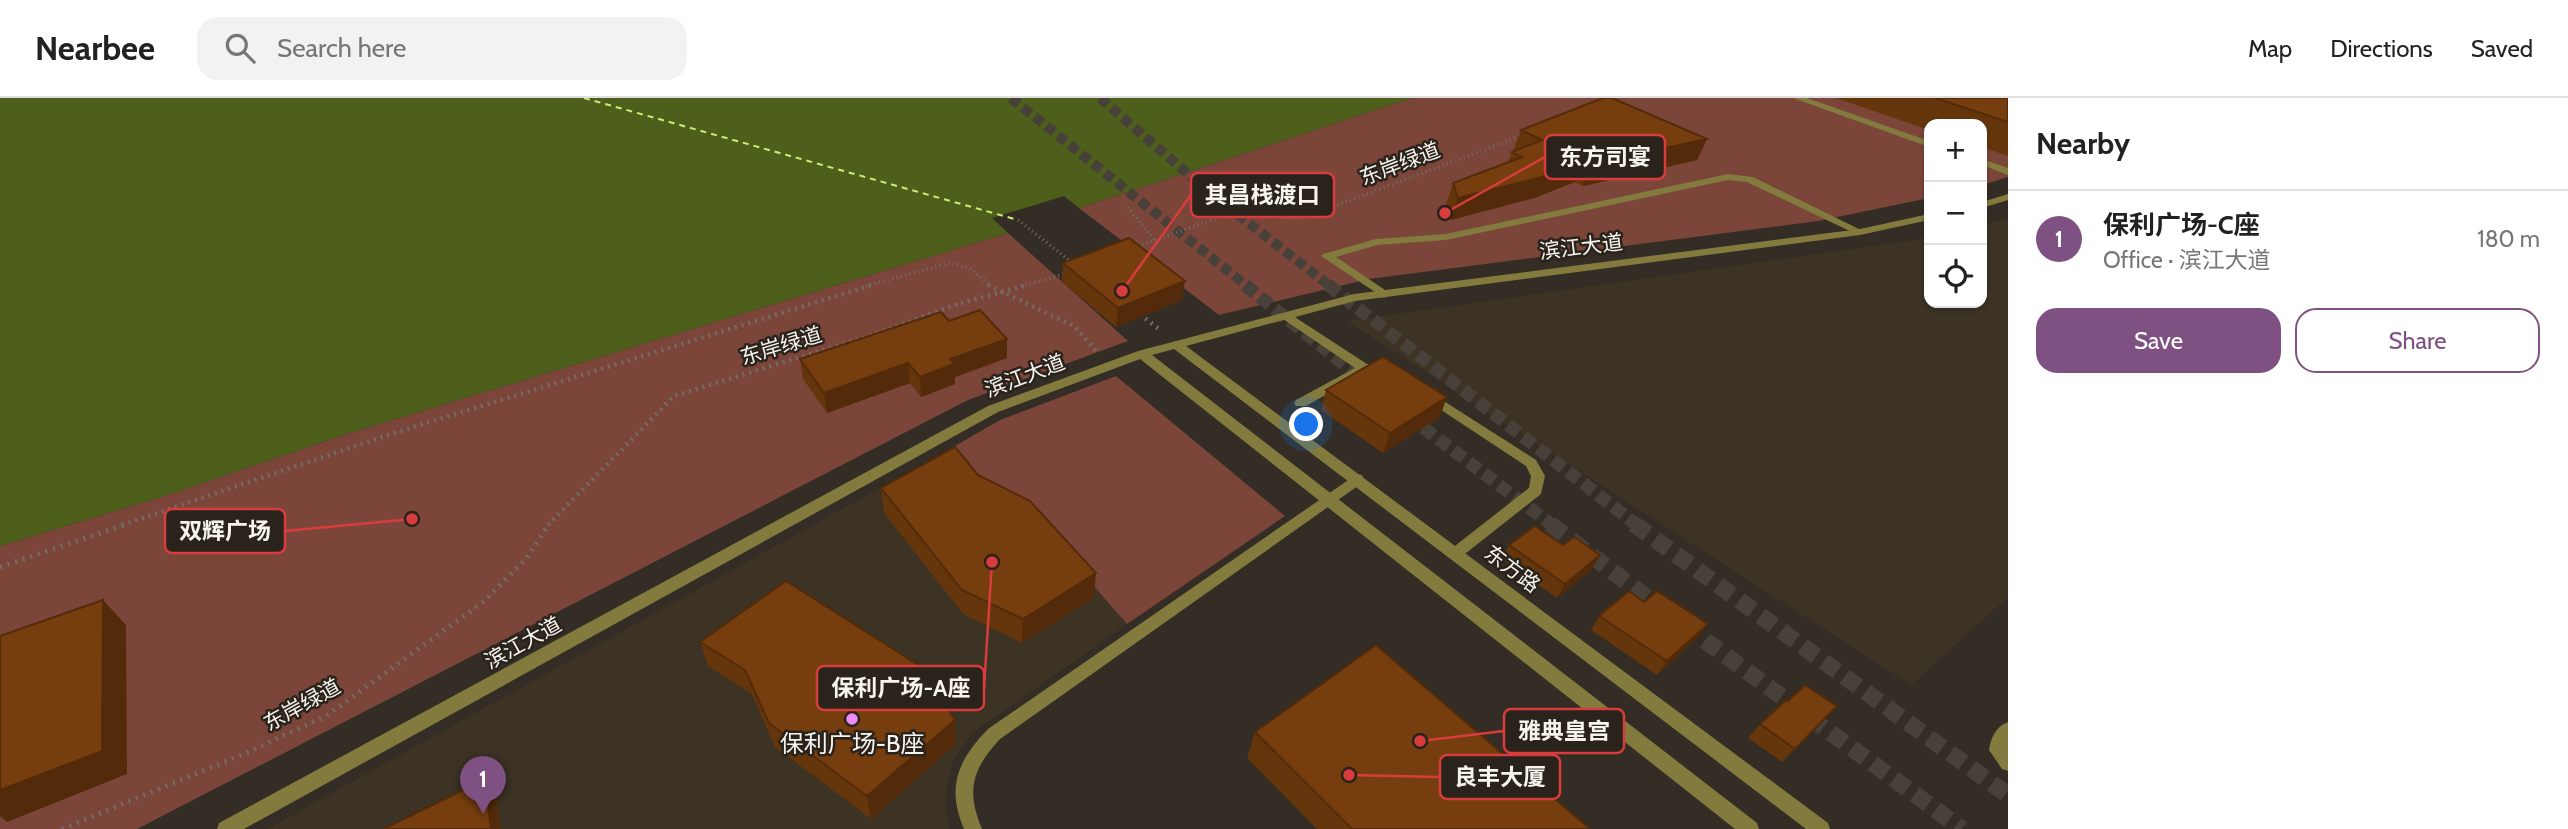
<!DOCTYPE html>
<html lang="en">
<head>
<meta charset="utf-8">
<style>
	:root { --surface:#fff; --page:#f2f2f2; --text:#222; --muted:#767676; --line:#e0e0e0; --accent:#7e5182 }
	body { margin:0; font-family:Cabin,"Noto Sans SC",sans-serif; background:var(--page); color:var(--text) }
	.controls { position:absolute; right:21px; top:21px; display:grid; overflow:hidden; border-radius:14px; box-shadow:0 2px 5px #0004 }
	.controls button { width:63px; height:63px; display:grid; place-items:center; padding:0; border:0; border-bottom:2px solid var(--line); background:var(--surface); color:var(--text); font:35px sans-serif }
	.you { position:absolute; left:1307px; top:327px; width:24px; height:24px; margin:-18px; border:5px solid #fff; border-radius:50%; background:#1a73e8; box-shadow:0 0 0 10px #1a73e833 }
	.badge { display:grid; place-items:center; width:46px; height:46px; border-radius:50%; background:var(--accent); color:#fff; font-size:23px; font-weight:700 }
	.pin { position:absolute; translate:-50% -58px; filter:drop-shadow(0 2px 4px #0008) }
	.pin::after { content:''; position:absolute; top:37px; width:24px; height:21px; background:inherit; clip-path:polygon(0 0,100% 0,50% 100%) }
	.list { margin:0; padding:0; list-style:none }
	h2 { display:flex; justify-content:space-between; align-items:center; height:91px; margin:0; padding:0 28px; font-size:30px }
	h2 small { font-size:23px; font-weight:400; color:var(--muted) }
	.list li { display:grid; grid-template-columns:46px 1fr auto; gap:21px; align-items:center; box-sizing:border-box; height:98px; padding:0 28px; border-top:2px solid var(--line) }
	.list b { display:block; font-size:26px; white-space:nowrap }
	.list p { margin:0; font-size:23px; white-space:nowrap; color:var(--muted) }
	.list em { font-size:23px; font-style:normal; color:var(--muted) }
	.actions { display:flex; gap:14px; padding:21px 28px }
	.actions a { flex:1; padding:16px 0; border:2px solid var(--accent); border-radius:21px; text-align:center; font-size:24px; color:var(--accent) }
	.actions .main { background:var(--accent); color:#fff }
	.icon { flex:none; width:38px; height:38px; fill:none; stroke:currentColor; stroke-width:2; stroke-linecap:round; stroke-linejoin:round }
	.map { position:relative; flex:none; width:2008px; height:731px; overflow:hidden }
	header { display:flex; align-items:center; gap:42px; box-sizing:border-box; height:98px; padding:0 35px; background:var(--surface); border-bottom:2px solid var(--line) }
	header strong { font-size:33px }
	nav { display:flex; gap:38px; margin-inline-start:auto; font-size:24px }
	.search { width:490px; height:63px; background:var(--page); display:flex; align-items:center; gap:18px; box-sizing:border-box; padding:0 24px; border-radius:21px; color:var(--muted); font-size:26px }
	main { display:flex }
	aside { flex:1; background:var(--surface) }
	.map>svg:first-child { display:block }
</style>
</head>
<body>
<header>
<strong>Nearbee</strong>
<div class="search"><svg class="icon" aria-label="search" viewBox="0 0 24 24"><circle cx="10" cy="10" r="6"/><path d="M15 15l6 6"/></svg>Search here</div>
<nav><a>Map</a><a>Directions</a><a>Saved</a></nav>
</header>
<main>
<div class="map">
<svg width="2008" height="731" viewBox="0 0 2008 731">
	<rect width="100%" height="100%" fill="#332d25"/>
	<path fill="#3c3325" d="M 2008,120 L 2008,499 L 1911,587 L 1347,223 L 1929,140 L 1929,205 L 1982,205 L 1982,127 Z
		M 948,352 L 985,396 L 1035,421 L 1127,526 L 972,635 L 954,661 L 947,687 L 945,713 L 950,731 L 267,731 Z"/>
	<path fill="#7c453a" d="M 1412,0 L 2008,0 L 2008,79 L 1982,87 L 1982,26 L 1929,26 L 1929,100 L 1818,123 L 1369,181 L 1219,217 L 1079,110 Z
		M 1008,135 L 1128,243 L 968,302 L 137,731 L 0,731 L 0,448 L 174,395 L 343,337 Z
		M 1116,278 L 1285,418 L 1127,526 L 1035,421 L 985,396 L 948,352 L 1000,322 Z"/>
	<path fill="#4d5f1a" d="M 0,0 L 1412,0 L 1079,110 L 1064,98 L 992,120 L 1008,135 L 343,337 L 174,395 L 0,448 Z"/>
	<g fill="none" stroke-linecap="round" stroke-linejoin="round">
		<path stroke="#caee78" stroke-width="2" stroke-dasharray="6 5" stroke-linecap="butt" d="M 584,0 L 1018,122"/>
		<path stroke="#474139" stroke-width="10" stroke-dasharray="10 5" stroke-linecap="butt" d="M 1011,0 L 1247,188
			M 1100,0 L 1210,95 L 1330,188"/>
		<path stroke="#474139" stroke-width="13" stroke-dasharray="13 6" stroke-linecap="butt" d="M 1245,187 L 1365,283
			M 1328,187 L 1637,427
			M 1408,318 L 1552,427"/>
		<path stroke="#474139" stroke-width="17" stroke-dasharray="17 9" stroke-linecap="butt" d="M 1550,426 L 1662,511
			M 1634,426 L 2008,697
			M 1684,527 L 1962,731"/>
		<path stroke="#736d66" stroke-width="3.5" stroke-dasharray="1 3.5" stroke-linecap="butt" d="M 1128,109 L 1155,143
			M 1018,122 L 1074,166
			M 1134,150 L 1225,117 L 1303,120 L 1521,38
			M 1041,183 L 1067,175
			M 866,188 L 949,165 L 970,170 L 991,188"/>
		<path stroke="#736d66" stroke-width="4.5" stroke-dasharray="2 5" stroke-linecap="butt" d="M 988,187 L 1074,228 L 1097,254
			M 1140,216 L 1160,232
			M 122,427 L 388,337 L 872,187
			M 548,427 L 674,298 L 878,235 L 961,205"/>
		<path stroke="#736d66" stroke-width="5" stroke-dasharray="2 6" stroke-linecap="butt" d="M 0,469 L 127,426
			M 62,731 L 246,655 L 326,618 L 483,504 L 526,461 L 549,426"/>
		<path fill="#837a3e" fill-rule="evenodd" d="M 1793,0 L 1807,0 L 1929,43 L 1929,49 Z
			M 1982,61 L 2008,70 L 2008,77 L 1982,67 Z
			M 1728,76 L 1753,79 L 1865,134 L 1860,137 L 1856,136 L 1747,84 L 1728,82 L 1446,142 L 1377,147 L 1336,159 L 1388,194 L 1390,196 L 1384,200 L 1321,158 L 1323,156 L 1376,141 L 1446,136 Z
			M 1287,214 L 1367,266 L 1384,266 L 1390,270 L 1384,274 L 1366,274 L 1306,308 L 1296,308 L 1294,305 L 1296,302 L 1355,270 L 1283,221 L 1281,218 Z
			M 1428,293 L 1536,362 L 1545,378 L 1541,396 L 1461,459 L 1451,459 L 1448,455 L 1451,451 L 1529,390 L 1531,378 L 1526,368 L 1423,300 L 1421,297 L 1423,294 Z
			M 1357,376 L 1362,377 L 1364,381 L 1362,385 L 1000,641 C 972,671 966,693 982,731 L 964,731 C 946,689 958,662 988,631 Z
			M 2008,624 L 2008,673 L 2002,671 L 1989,652 C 1991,640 1995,629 2008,624 Z"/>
		<path fill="#837a3e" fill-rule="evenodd" d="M 2008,96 L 2008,102 L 1982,110 L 1982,104 Z
			M 1929,116 L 1929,122 L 1860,137 L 1355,203 L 1186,248 L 1828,725 L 1830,731 L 1806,731 L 1174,251 L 1152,257 L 1757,725 L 1759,731 L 1735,731 L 1140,261 L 998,314 L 244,731 L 217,731 L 219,725 L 988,308 L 1138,253 L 1354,196 L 1860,131 Z"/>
		<path stroke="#736d66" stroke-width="3.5" stroke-dasharray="1 3.5" stroke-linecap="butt" d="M 1021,188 L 1041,183"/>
		<path stroke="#736d66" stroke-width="4.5" stroke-dasharray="2 5" stroke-linecap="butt" d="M 961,205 L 1028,187"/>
	</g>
	<path fill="#65350c" d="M 1836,0 L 2008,0 L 2008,58 L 1982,49 L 1982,26 L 1929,26 L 1929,32 Z
		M 1521,32 L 1707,41 L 1697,62 L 1583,88 L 1575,84 L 1534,100 L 1451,122 L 1446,107 L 1453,85 L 1508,64 L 1512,54 L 1513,53 Z
		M 1063,165 L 1182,202 L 1116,229 L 1062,184 Z
		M 949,223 L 1007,260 L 955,279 L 955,286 L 921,299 L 910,285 L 827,315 L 803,281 L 800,261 Z
		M 1326,292 L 1440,319 L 1383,355 L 1321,312 Z
		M 978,377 L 1094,500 L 1022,545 L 963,516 L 884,415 L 881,390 Z
		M 1509,447 L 1592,471 L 1557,500 L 1502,461 Z
		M 1599,518 L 1708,526 L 1697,540 L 1657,577 L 1591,532 Z
		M 700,544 L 955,622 L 956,646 L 871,721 L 775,649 L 752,596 L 708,568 Z
		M 1788,603 L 1837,608 L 1782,664 L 1748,640 L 1760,626 Z
		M 1255,634 L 1590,731 L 1317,731 L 1247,660 Z"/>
	<path fill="#532b0a" d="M 1707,41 L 1697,62 L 1583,88 L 1592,66 Z
		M 1584,62 L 1575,84 L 1534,100 L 1451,122 L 1458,100 Z
		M 1185,183 L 1182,202 L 1116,229 L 1118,210 Z
		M 1007,241 L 1007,260 L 955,279 L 955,286 L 921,299 L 920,279 L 950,261 Z
		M 908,265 L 910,285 L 827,315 L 824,295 Z
		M 1447,299 L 1440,319 L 1383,355 L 1390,335 Z
		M 1600,457 L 1592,471 L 1557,500 L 1565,486 Z
		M 1096,475 L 1094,500 L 1022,545 L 1023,521 Z
		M 103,502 L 126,527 L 127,676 L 7,724 L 0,718 L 0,692 Z
		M 1708,526 L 1697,540 L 1657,577 L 1667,563 Z
		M 955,622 L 956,646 L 871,721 L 867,698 Z
		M 485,681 L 497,700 L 501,731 L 491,731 Z"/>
	<path fill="#763e0e" stroke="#532b0a" stroke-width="2" d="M 1603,0 L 1612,0 L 1707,41 L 1592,66 L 1584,62 L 1542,79 L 1458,100 L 1453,85 L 1522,59 L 1512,54 L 1542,42 L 1521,32 Z
		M 1935,0 L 2008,0 L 2008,24 Z
		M 1129,140 L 1185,183 L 1118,210 L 1063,165 Z
		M 980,212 L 1007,241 L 950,261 L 954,266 L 920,279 L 908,265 L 824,295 L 800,261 L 941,214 L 949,223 Z
		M 1383,259 L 1447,299 L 1390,335 L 1326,292 Z
		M 955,349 L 978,377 L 1030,403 L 1096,475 L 1023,521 L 962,492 L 881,390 Z
		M 1535,428 L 1563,447 L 1574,439 L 1600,457 L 1565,486 L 1509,447 Z
		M 786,483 L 923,570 L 955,622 L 867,698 L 769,625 L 745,572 L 700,544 Z
		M 1629,493 L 1644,504 L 1657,493 L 1708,526 L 1667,563 L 1599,518 Z
		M 103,502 L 102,653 L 0,692 L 0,538 Z
		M 1376,547 L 1590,731 L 1352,731 L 1255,634 Z
		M 1805,587 L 1837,608 L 1795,651 L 1760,626 L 1786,602 L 1788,603 Z
		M 485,681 L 491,731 L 384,731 Z"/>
	<circle fill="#ef8bf7" stroke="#29231b" stroke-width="2.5" cx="852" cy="621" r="7"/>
	<g text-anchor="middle" stroke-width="5" stroke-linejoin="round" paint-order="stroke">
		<g font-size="21" fill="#f7f3ee" stroke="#29231b">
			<text transform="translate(1400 66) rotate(-21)" y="7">东岸绿道</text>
			<text transform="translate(1581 149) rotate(-7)" y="7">滨江大道</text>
			<text transform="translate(781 248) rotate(-17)" y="7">东岸绿道</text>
			<text transform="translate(1025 278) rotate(-21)" y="7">滨江大道</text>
			<text transform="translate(1512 471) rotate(37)" y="7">东方路</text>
			<text transform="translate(523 545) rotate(-29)" y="7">滨江大道</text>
			<text transform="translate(302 607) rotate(-29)" y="7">东岸绿道</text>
		</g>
		<g font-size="24" fill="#f7f3ee" stroke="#29231b">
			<text x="852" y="654">保利广场-B座</text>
		</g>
	</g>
	<path fill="none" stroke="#d93c3c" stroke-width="2.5" d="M1445 115L1545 59M1122 193L1191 97M412 421L285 433M992 464L984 590M1420 643L1504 633M1349 677L1440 679"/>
	<g fill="#d93c3c" stroke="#29231b" stroke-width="2.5">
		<circle cx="1445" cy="115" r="7"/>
		<circle cx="1122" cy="193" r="7"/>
		<circle cx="412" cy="421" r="7"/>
		<circle cx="992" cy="464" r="7"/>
		<circle cx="1420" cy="643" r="7"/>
		<circle cx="1349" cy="677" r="7"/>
	</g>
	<g fill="#29231b" stroke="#d93c3c" stroke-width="2.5">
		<rect x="1545" y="37" width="120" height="44" rx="7"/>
		<rect x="1191" y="75" width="143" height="44" rx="7"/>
		<rect x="165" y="411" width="120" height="44" rx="7"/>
		<rect x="817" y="568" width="167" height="44" rx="7"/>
		<rect x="1504" y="611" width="120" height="44" rx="7"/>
		<rect x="1440" y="657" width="120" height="44" rx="7"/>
	</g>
	<g font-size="23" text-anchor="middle" font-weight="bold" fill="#f7f3ee">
		<text x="1605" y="67">东方司宴</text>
		<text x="1262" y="105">其昌栈渡口</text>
		<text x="225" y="441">双辉广场</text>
		<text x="901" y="598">保利广场-A座</text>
		<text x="1564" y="641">雅典皇宫</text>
		<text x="1500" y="687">良丰大厦</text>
	</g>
</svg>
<div class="controls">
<button>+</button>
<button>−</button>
<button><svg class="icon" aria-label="locate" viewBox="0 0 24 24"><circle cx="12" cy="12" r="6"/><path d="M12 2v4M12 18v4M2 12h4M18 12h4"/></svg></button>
</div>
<div class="you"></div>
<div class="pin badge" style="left:483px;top:716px">1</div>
</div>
<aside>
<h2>Nearby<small></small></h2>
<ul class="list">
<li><span class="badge">1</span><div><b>保利广场-C座</b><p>Office · 滨江大道</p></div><em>180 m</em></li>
</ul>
<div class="actions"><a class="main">Save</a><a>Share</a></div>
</aside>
</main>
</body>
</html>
